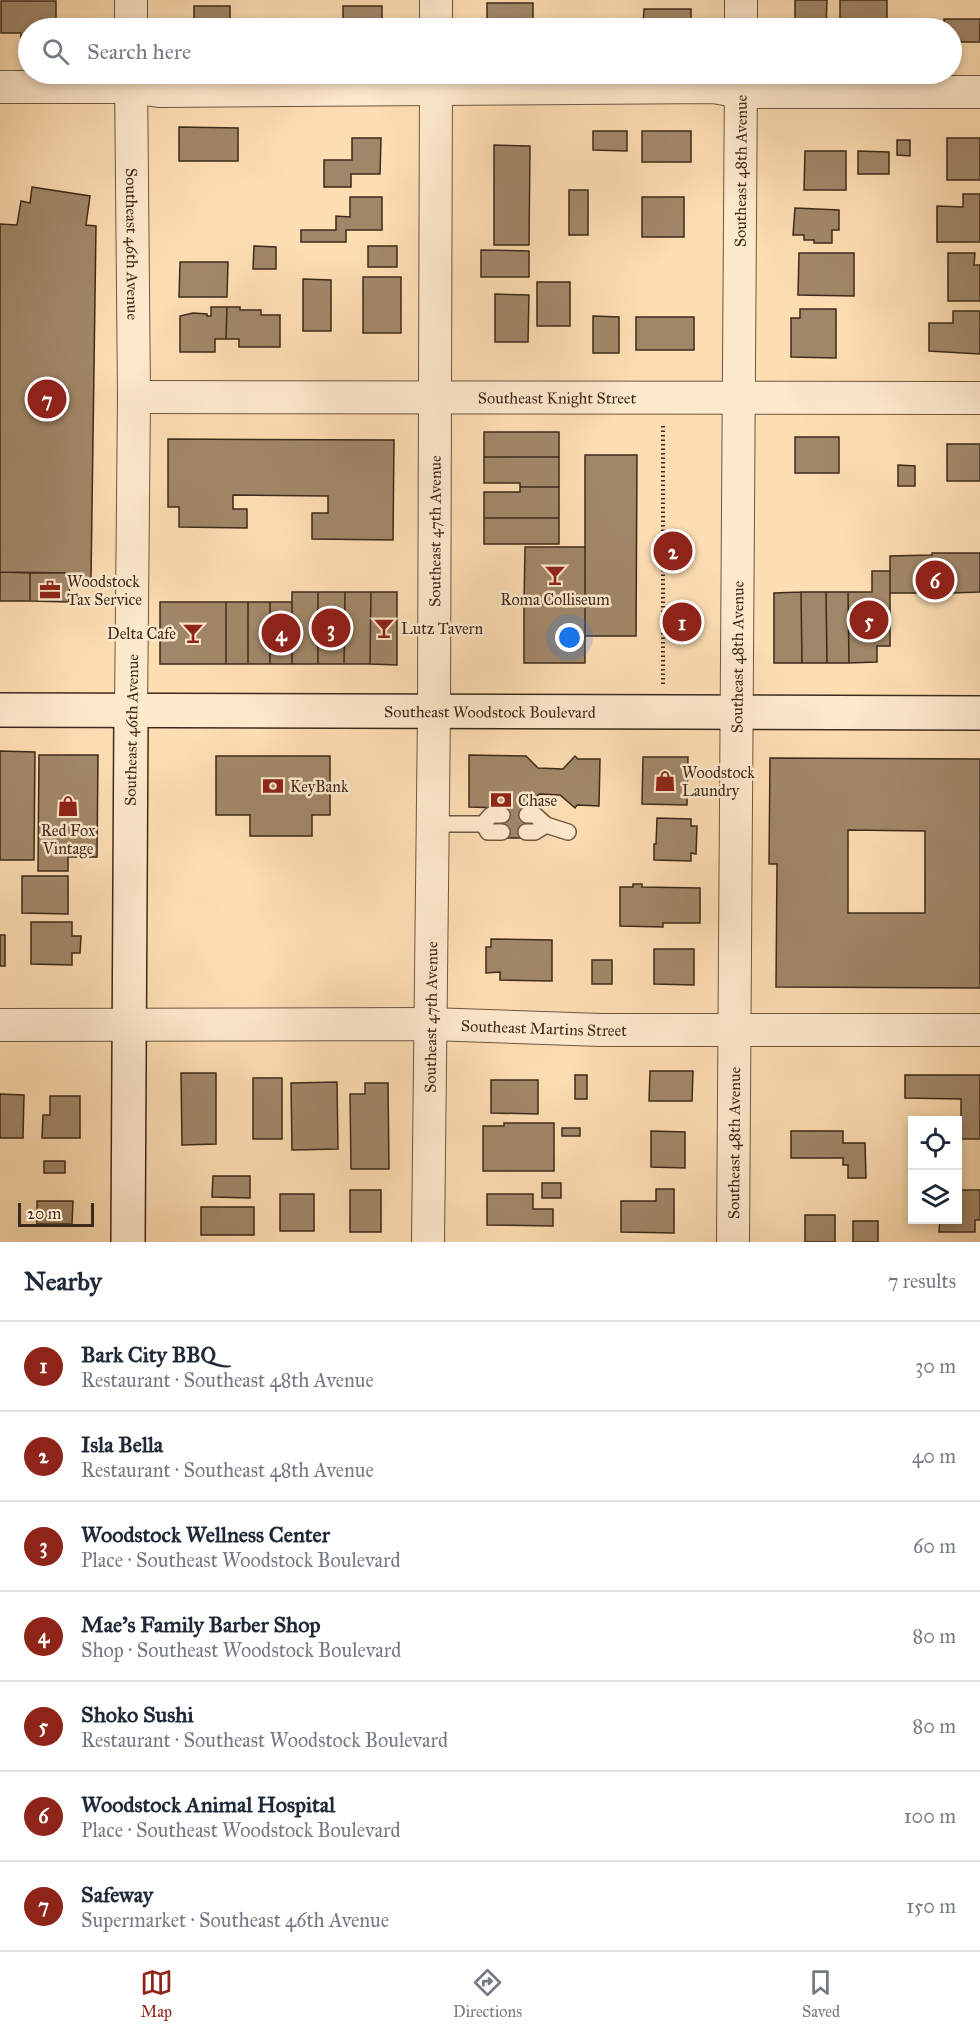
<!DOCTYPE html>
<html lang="en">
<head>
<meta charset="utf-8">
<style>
	:root { --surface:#fff; --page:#f6f6f7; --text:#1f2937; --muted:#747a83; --line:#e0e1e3; --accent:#8f2418 }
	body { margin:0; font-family:"IM FELL Great Primer",serif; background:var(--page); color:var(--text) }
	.controls { position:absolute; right:18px; bottom:18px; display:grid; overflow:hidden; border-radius:0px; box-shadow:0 3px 9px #0003 }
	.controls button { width:54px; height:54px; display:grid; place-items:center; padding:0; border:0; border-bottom:2px solid var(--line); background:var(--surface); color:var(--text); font:30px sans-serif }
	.scale { position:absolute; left:18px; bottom:15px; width:76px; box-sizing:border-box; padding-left:6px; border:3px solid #3e2a1a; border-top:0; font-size:16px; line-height:21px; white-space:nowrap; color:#3e2a1a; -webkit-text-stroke:4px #fee9cd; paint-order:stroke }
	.you { position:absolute; left:570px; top:638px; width:21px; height:21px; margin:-15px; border:4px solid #fff; border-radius:50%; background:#1a73e8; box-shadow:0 0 0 9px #1a73e833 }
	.badge { display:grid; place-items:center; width:39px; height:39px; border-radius:50%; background:var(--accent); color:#fff; font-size:20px; font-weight:700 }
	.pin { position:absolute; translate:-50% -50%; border:3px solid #fff; box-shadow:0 2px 6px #0006 }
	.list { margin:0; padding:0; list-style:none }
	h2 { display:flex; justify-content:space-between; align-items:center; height:78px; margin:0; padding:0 24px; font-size:26px }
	h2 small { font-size:20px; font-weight:400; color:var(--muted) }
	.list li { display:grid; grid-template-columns:39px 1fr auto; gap:18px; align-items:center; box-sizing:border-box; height:90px; padding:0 24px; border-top:2px solid var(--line) }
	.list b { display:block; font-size:22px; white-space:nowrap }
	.list p { margin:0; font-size:20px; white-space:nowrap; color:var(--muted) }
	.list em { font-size:20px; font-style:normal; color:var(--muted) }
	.icon { flex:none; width:33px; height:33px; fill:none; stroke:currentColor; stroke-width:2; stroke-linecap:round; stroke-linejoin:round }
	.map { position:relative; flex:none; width:980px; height:1242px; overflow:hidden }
	.search { position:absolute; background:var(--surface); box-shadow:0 3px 9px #0003; left:18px; right:18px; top:18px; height:66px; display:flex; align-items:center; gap:15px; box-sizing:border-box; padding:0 21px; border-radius:33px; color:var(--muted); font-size:22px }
	.sheet { height:708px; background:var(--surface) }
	nav { display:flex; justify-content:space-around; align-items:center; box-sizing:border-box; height:84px; border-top:2px solid var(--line); background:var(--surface); font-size:16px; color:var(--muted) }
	nav a { display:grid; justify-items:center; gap:3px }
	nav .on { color:var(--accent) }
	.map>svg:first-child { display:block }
</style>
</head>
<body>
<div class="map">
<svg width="980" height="1242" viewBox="0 0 980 1242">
	<rect width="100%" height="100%" fill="#fdddb2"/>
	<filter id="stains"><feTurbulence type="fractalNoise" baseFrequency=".00333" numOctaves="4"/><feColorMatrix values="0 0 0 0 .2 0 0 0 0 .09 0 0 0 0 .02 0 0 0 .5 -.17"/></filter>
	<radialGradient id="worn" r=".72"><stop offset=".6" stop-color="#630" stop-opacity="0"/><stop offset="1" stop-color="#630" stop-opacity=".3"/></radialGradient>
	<path fill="#a18769" stroke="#3e2a1a" stroke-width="1.5" fill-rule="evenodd" d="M 795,0 L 827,0 L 826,28 L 795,28 Z
		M 840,0 L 887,0 L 887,28 L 840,28 Z
		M 1,1 L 56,1 L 56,28 L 28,28 L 28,43 L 21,43 L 21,33 L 1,33 Z
		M 487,3 L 533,3 L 533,28 L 487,28 Z
		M 194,6 L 230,6 L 230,28 L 194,28 Z
		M 343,6 L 382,6 L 382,28 L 343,28 Z
		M 644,9 L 691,9 L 691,28 L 643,28 Z
		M 944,19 L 980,19 L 980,42 L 952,42 L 952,28 L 944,28 Z
		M 247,24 L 263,24 L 263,28 L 247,28 Z
		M 552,24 L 585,24 L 585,28 L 552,28 Z
		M 179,127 L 238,128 L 238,161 L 179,161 Z
		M 593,131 L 627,131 L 627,151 L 593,150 Z
		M 642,131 L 691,131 L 691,162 L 642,162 Z
		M 352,138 L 381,138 L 380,174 L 351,174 L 351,187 L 324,187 L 324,160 L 352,160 Z
		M 947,138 L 980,138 L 980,180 L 947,180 Z
		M 897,140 L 910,140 L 910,156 L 897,155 Z
		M 494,145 L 530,146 L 529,245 L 494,245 Z
		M 805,151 L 846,151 L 846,190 L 804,190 Z
		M 858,151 L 889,152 L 889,174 L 858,174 Z
		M 32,187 L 90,196 L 86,225 L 96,226 L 91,579 L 70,579 L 70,573 L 0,572 L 0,224 L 17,225 L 21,201 L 30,203 Z
		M 569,190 L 588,190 L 588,235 L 569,235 Z
		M 963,194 L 980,194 L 980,242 L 937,242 L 937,206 L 963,207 Z
		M 350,197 L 382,197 L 382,230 L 346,230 L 346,242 L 301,242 L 301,230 L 336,230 L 336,216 L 350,217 Z
		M 642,197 L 684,197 L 684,237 L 642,237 Z
		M 795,208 L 839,210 L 839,230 L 832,230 L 832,243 L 814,243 L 814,240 L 804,240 L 804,235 L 793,235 Z
		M 254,246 L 276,247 L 276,269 L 253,269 Z
		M 368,246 L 397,246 L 397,267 L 368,267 Z
		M 481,250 L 529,251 L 529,277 L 481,277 Z
		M 799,253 L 854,253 L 854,296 L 798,295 Z
		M 948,253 L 975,253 L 974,265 L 980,265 L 980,301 L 948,301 Z
		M 180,262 L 228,262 L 227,297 L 179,297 Z
		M 363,277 L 401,277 L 401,333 L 363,333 Z
		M 303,279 L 331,280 L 331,331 L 303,331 Z
		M 537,282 L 570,282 L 570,326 L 537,326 Z
		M 495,294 L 529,295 L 528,342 L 495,342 Z
		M 211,307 L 227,307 L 226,339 L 215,339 L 215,352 L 180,352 L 180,316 L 193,313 L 207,314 L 207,316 L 211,316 Z
		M 227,307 L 240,307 L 240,310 L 261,310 L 261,315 L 280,315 L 280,347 L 239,347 L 239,339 L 226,339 Z
		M 800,309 L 836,309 L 836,358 L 791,357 L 791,318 L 800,318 Z
		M 953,311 L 980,311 L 980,354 L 929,351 L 929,323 L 953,323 Z
		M 593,316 L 619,317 L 619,353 L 593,353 Z
		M 636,317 L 694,317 L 694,350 L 636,350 Z
		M 484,432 L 559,432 L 559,457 L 484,457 Z
		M 795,437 L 839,437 L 839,473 L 795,473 Z
		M 168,439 L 394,440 L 393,540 L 312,539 L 312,513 L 328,513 L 328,496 L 233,495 L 233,509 L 247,509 L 247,528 L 179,527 L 179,507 L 168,507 Z
		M 947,444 L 980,444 L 980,481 L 947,481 Z
		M 585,455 L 637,455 L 636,636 L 585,636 Z
		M 484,457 L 559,457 L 559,487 L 520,487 L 520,483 L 484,483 Z
		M 898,465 L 915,466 L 915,486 L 898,486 Z
		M 520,487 L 559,487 L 559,518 L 484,518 L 484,492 L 520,492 Z
		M 484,518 L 559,518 L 559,544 L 484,544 Z
		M 525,547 L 585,547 L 585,604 L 524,604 Z
		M 932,553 L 980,553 L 980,592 L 953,593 L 953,589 L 932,589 L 932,593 L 890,593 L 890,556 L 932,555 Z
		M 872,571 L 890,571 L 890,646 L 877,646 L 877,662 L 849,663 L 848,592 L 872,592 Z
		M 0,572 L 30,573 L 30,601 L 0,601 Z
		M 30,573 L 70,573 L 69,602 L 30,601 Z
		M 292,592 L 318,592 L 318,664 L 292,664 Z
		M 318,592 L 345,592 L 344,664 L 318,664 Z
		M 345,592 L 371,592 L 370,664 L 344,664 Z
		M 371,592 L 397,592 L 397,665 L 370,664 Z
		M 801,592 L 802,663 L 774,663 L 774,593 Z
		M 801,592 L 826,592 L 827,663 L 802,663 Z
		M 826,592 L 848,592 L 849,663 L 827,663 Z
		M 160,602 L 226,602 L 226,664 L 160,664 Z
		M 226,602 L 248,602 L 248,664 L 226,664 Z
		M 248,602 L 270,602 L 270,664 L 248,664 Z
		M 270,602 L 292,602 L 292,664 L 270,664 Z
		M 524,604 L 585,604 L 585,663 L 524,663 Z
		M 0,751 L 35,752 L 34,860 L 0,860 Z
		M 39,755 L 98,755 L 97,857 L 68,857 L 68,871 L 38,871 Z
		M 469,755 L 526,756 L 538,768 L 563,769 L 575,756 L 578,759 L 600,759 L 599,806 L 577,805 L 575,808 L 560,795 L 539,794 L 527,807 L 526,838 L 502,838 L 502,808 L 469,807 Z
		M 216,756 L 330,756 L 330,815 L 312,815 L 312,836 L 250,836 L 250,815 L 216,815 Z
		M 643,757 L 688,757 L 687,805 L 642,804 Z
		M 770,758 L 980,759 L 980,988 L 776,987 L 777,864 L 769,864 ZM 848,830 L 925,831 L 925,913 L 848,913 Z
		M 657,818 L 691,819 L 691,826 L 697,826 L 696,854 L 691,853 L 691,861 L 654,860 L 654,844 L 656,844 Z
		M 22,876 L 68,876 L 68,914 L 22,913 Z
		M 633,884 L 642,884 L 642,887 L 700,888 L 700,923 L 663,923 L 663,927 L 620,926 L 620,887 L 633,887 Z
		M 31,922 L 72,922 L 72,936 L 81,936 L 80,953 L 72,953 L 72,965 L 31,964 Z
		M 0,935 L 5,935 L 5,966 L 0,966 Z
		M 491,939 L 552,940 L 552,981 L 500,980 L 500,972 L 486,973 L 486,947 L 491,947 Z
		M 654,949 L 694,949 L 694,985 L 654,984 Z
		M 592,960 L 612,960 L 612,984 L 592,984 Z
		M 650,1071 L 693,1071 L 692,1101 L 649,1101 Z
		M 181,1073 L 216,1073 L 216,1144 L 182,1145 Z
		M 575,1075 L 587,1075 L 587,1099 L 575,1099 Z
		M 905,1075 L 980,1075 L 980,1139 L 961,1139 L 961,1099 L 905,1098 Z
		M 253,1078 L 282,1078 L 282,1139 L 253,1139 Z
		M 491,1080 L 538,1080 L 538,1114 L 491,1113 Z
		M 337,1082 L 338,1149 L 292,1150 L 291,1083 Z
		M 365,1083 L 388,1083 L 389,1169 L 351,1169 L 350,1094 L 365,1094 Z
		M 0,1094 L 24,1095 L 23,1138 L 0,1138 Z
		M 50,1096 L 80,1096 L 80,1138 L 42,1138 L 43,1115 L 50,1115 Z
		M 504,1123 L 554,1123 L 554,1171 L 483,1171 L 483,1126 L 504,1126 Z
		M 562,1128 L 580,1128 L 580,1136 L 562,1136 Z
		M 651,1131 L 685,1132 L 685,1168 L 651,1167 Z
		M 791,1131 L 843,1131 L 843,1143 L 865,1143 L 866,1178 L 848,1178 L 848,1165 L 843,1165 L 843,1158 L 791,1158 Z
		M 44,1161 L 65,1161 L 65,1173 L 44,1173 Z
		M 213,1176 L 250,1176 L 250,1198 L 212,1197 Z
		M 542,1183 L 561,1183 L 561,1198 L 542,1198 Z
		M 656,1189 L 674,1189 L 674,1233 L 621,1232 L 621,1201 L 656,1201 Z
		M 350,1190 L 381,1190 L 381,1232 L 350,1232 Z
		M 958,1190 L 980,1190 L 980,1220 L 975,1220 L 975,1232 L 939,1232 L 940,1220 L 958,1220 Z
		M 280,1194 L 314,1194 L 314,1231 L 280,1231 Z
		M 487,1194 L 533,1194 L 533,1209 L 553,1209 L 553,1226 L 487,1225 Z
		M 37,1201 L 73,1201 L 72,1224 L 37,1224 Z
		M 201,1207 L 254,1207 L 254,1235 L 201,1235 Z
		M 805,1215 L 835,1215 L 835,1242 L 805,1242 Z
		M 853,1221 L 878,1221 L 878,1242 L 853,1242 Z"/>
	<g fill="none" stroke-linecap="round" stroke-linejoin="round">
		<defs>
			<path id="lane" d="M 527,815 L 535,815 L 546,825 L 568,832
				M 433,824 L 483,824 L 491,815 L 502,815
				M 483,824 L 488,832 L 502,832
				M 526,832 L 535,832 L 546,825"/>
			<g id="street">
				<path d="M 131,28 L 131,0"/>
				<path d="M 436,28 L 436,0"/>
				<path d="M 741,28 L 741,0"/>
				<path id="s1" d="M 131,74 L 134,397 L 131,712"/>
				<path d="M 0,87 L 131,87 L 159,91 L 714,87 L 741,92 L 980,92"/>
				<path id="s2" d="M 134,397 L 980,398"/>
				<path id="s3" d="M 0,1025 L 430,1024 L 601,1030 L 980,1030"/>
				<path id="s4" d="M 428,1242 L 434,712 L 436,74"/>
				<path id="s5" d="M 733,1242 L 741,74"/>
			</g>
			<g id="secondary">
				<path id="s6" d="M 0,710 L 980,713"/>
				<path d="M 128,1242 L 131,712"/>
			</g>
		</defs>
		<use href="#lane" stroke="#6e5740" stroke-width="18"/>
		<use href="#street" stroke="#6e5740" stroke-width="34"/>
		<use href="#secondary" stroke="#3e2a1a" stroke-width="36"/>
		<path stroke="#3e2a1a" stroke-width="4" stroke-dasharray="1.5 3" stroke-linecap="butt" d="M 663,426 L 663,685"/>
		<use href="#lane" stroke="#fee9cd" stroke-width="15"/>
		<use href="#street" stroke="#fee9cd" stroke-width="32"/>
		<use href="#secondary" stroke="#fee9cd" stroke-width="33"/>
	</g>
	<defs>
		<symbol id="bar-bare" viewBox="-9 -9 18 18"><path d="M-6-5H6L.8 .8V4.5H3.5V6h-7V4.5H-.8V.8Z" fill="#8f2418" stroke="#fee9cd" stroke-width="2.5" paint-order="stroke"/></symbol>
		<symbol id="office-bare" viewBox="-9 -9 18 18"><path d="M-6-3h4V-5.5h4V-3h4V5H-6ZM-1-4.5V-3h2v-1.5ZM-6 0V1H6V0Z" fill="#8f2418" stroke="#fee9cd" stroke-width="2.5" paint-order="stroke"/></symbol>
		<symbol id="shop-bare" viewBox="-9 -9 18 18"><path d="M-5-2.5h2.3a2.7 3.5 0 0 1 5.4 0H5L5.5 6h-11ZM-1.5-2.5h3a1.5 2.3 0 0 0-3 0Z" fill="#8f2418" stroke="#fee9cd" stroke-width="2.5" paint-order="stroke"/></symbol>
		<symbol id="bank-bare" viewBox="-9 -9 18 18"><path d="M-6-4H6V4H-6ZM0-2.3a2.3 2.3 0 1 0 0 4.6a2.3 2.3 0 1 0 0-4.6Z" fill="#8f2418" stroke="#fee9cd" stroke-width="2.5" paint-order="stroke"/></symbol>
	</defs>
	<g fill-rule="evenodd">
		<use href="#bar-bare" x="540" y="560" width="30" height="30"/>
		<use href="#office-bare" x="35" y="575" width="30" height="30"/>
		<use href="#bar-bare" x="369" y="613" width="30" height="30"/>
		<use href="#bar-bare" x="178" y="618" width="30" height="30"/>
		<use href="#shop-bare" x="650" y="766" width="30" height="30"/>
		<use href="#bank-bare" x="258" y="771" width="30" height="30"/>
		<use href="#bank-bare" x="486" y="785" width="30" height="30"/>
		<use href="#shop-bare" x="53" y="791" width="30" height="30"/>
	</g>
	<g text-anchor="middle" stroke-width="5" stroke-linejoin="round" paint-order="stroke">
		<g font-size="16" fill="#3e2a1a" stroke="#fee9cd">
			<text dy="6" stroke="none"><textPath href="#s5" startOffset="1071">Southeast 48th Avenue</textPath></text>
			<text dy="6" stroke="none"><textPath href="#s1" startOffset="170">Southeast 46th Avenue</textPath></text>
			<text dy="6" stroke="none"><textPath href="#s2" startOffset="423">Southeast Knight Street</textPath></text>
			<text dy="6" stroke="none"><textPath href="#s4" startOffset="711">Southeast 47th Avenue</textPath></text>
			<text dy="6" stroke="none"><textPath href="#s5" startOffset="585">Southeast 48th Avenue</textPath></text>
			<text dy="6" stroke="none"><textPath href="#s6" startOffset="490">Southeast Woodstock Boulevard</textPath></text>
			<text transform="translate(131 730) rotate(-89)" y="6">Southeast 46th Avenue</text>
			<text dy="6" stroke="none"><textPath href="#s4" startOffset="225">Southeast 47th Avenue</textPath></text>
			<text dy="6" stroke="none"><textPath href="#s3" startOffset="544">Southeast Martins Street</textPath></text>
			<text dy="6" stroke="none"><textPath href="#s5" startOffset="99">Southeast 48th Avenue</textPath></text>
		</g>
		<g font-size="16" fill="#3e2a1a" stroke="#fee9cd" text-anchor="start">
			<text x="67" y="587">Woodstock<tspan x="67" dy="18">Tax Service</tspan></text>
			<text x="555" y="605" text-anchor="middle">Roma Colliseum</text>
			<text x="401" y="634">Lutz Tavern</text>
			<text x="176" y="639" text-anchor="end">Delta Cafe</text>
			<text x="682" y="778">Woodstock<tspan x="682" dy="18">Laundry</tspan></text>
			<text x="290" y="792">KeyBank</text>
			<text x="518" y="806">Chase</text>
			<text x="68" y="836" text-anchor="middle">Red Fox<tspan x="68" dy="18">Vintage</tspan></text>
		</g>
	</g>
	<rect width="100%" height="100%" filter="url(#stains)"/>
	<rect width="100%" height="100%" fill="url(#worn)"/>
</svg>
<div class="controls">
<button><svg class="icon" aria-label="locate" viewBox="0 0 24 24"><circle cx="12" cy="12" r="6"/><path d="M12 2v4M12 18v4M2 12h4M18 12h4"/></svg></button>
<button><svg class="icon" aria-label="layers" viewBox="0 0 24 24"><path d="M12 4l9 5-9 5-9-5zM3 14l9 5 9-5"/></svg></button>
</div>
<div class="scale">20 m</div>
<div class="you"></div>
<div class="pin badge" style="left:682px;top:622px">1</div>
<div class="pin badge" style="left:673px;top:551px">2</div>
<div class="pin badge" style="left:331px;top:628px">3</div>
<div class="pin badge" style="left:281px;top:633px">4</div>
<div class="pin badge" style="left:869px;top:620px">5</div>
<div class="pin badge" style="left:935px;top:580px">6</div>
<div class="pin badge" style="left:47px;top:399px">7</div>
<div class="search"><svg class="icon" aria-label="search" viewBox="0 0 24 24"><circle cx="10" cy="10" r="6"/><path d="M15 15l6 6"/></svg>Search here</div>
</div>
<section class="sheet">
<h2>Nearby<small>7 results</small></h2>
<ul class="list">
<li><span class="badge">1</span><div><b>Bark City BBQ</b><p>Restaurant · Southeast 48th Avenue</p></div><em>30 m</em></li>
<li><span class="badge">2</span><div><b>Isla Bella</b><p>Restaurant · Southeast 48th Avenue</p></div><em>40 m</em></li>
<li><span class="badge">3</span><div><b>Woodstock Wellness Center</b><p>Place · Southeast Woodstock Boulevard</p></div><em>60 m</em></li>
<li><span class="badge">4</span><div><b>Mae's Family Barber Shop</b><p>Shop · Southeast Woodstock Boulevard</p></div><em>80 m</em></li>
<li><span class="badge">5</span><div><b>Shoko Sushi</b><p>Restaurant · Southeast Woodstock Boulevard</p></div><em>80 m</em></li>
<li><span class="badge">6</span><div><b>Woodstock Animal Hospital</b><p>Place · Southeast Woodstock Boulevard</p></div><em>100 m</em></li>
<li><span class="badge">7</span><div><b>Safeway</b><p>Supermarket · Southeast 46th Avenue</p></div><em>150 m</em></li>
</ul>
</section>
<nav>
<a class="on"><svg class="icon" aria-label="map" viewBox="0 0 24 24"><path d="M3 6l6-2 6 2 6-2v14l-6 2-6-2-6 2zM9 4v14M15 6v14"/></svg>Map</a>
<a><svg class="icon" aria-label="directions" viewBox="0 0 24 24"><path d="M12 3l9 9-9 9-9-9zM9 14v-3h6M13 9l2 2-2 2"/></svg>Directions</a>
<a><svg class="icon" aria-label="saved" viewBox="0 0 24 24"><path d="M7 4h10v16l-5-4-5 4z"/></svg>Saved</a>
</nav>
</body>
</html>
